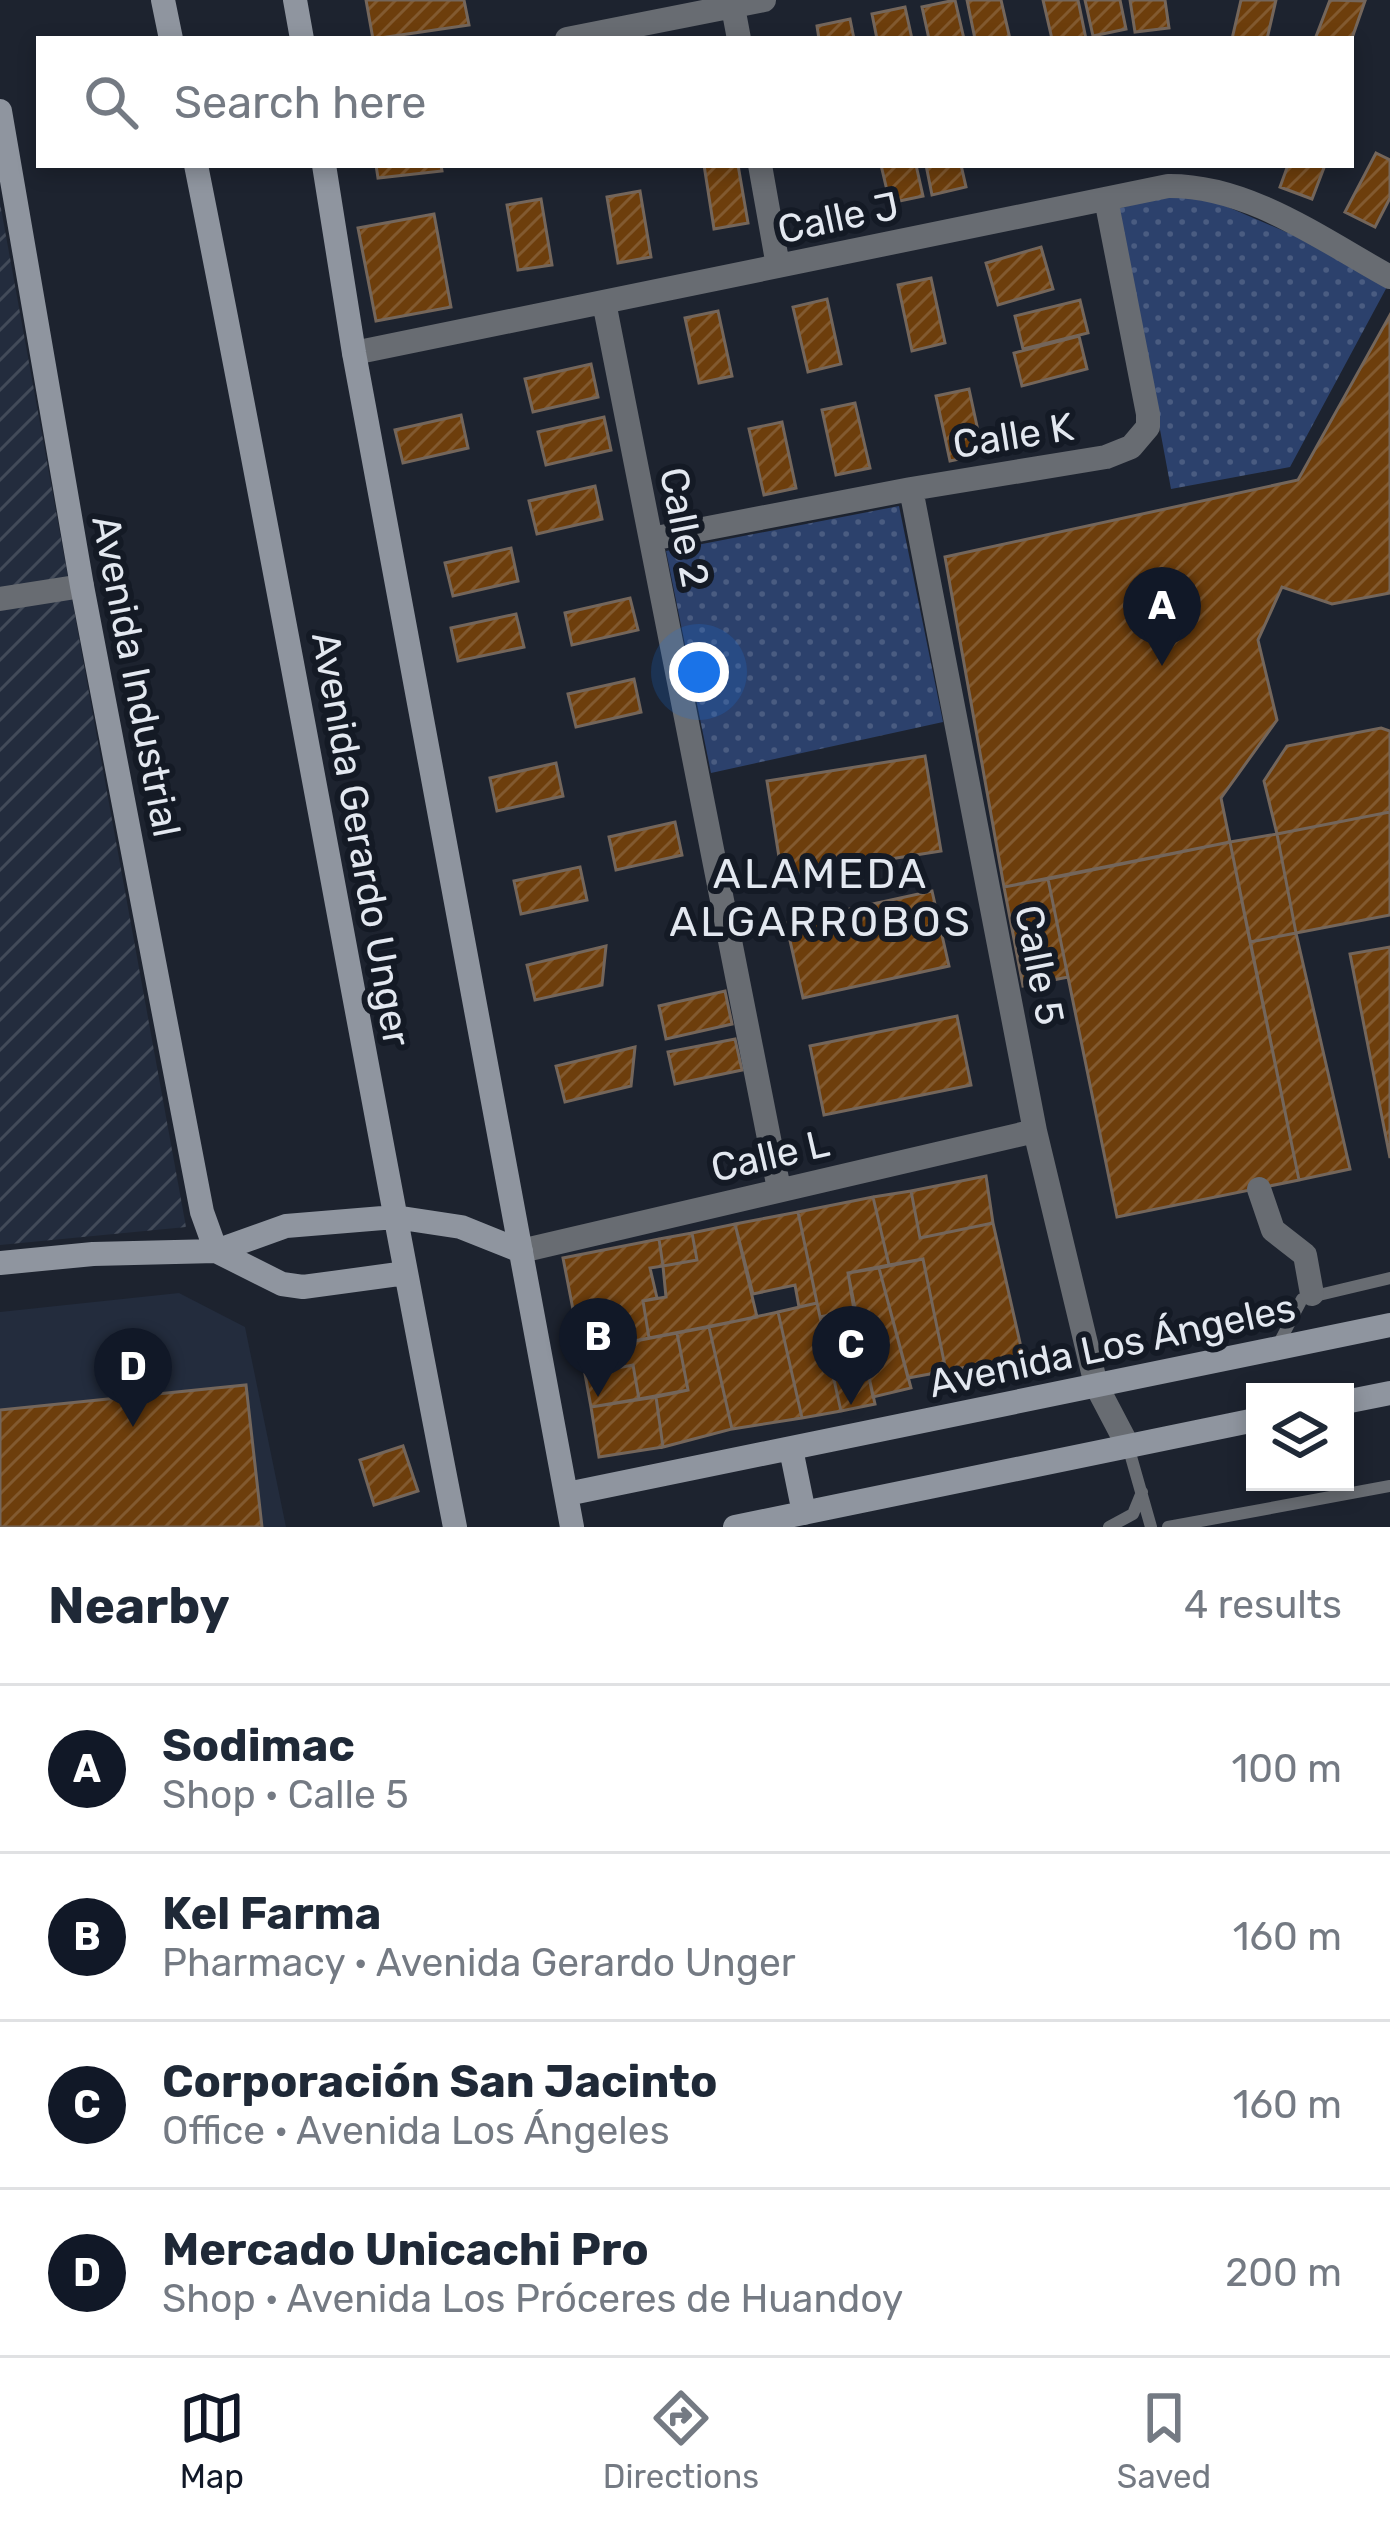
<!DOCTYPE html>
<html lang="en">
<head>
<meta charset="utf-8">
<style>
	:root { --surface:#fff; --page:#f2f2f3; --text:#1f2937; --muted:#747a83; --line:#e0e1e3; --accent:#111827 }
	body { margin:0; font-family:Rubik,sans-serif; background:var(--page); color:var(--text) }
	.controls { position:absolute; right:36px; bottom:36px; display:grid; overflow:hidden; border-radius:0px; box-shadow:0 6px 18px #0003 }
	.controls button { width:108px; height:108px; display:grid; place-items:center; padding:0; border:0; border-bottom:3px solid var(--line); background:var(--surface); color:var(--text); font:60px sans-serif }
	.you { position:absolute; left:699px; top:672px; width:42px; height:42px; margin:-30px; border:9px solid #fff; border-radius:50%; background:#1a73e8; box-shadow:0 0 0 18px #1a73e833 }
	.badge { display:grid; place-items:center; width:78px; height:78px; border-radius:50%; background:var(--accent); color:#fff; font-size:39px; font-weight:700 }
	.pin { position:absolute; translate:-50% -99px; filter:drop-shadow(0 3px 6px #0008) }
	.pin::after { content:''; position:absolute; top:63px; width:42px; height:36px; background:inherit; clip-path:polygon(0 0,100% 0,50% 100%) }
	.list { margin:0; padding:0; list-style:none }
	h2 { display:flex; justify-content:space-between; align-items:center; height:156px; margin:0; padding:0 48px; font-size:51px }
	h2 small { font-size:39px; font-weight:400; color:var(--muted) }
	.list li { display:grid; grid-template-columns:78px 1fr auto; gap:36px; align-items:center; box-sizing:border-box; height:168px; padding:0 48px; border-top:3px solid var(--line) }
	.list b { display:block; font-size:45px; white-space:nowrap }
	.list p { margin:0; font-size:39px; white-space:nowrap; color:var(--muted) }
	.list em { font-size:39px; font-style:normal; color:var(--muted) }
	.icon { flex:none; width:66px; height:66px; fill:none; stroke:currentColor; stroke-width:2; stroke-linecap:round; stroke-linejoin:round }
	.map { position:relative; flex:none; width:1390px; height:1527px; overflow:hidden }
	.search { position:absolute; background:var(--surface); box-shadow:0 6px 18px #0003; left:36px; right:36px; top:36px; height:132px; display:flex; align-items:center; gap:30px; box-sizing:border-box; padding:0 42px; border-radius:0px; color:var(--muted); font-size:45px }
	.sheet { height:828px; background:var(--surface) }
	nav { display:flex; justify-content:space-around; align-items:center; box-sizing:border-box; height:168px; border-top:3px solid var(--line); background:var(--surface); font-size:33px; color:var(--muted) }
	nav a { display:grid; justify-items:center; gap:6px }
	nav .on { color:var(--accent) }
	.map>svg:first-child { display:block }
</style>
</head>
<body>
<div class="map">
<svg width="1390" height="1527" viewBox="0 0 1390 1527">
	<defs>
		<pattern id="industrial-furrows" width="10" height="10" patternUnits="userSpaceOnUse" patternTransform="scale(3)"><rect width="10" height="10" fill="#232c3d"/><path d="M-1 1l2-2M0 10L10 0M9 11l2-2" fill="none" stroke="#434b59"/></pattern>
		<pattern id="grass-dots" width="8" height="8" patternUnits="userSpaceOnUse" patternTransform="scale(3)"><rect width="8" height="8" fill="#2c416c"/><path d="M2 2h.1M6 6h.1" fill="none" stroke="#4a5c81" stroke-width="1.8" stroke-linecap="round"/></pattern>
		<pattern id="building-hatch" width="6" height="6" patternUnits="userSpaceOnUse" patternTransform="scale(3)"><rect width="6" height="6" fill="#6d3e0c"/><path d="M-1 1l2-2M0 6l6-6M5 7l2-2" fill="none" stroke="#825a30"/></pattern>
	</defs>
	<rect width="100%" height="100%" fill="#1d232f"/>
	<path fill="#232c3d" d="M 179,1293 L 245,1327 L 286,1527 L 0,1527 L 0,1312 Z"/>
	<path fill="url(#industrial-furrows)" d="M 0,203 L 186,1227 L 0,1245 Z"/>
	<path fill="url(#grass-dots)" d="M 1200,195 L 1300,238 L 1388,285 L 1290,467 L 1171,489 L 1119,208 L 1167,197 Z
		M 899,506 L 943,722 L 711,773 L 666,551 Z"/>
	<path fill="url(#building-hatch)" stroke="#74665b" stroke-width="3" d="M 366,0 L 464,0 L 469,25 L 373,39 Z
		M 955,0 L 964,39 L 929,39 L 922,7 Z
		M 967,0 L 1001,0 L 1010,39 L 975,39 Z
		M 1043,0 L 1078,0 L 1086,39 L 1052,39 Z
		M 1085,0 L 1120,0 L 1126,29 L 1093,36 Z
		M 1130,0 L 1165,0 L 1169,28 L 1135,32 Z
		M 1241,0 L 1276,0 L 1267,39 L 1232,39 Z
		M 1330,0 L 1365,1 L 1351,41 L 1315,39 Z
		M 905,7 L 912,39 L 877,39 L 872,14 Z
		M 850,19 L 854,39 L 819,39 L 817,26 Z
		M 1376,153 L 1390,160 L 1390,198 L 1375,227 L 1345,212 Z
		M 376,165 L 441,165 L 442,171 L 378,178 Z
		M 704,165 L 738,165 L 748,223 L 714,229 Z
		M 881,165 L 916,165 L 923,196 L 890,203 Z
		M 926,165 L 961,165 L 966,187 L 932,195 Z
		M 1288,165 L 1325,165 L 1312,199 L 1280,187 Z
		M 640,191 L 651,257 L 618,263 L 607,197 Z
		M 541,199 L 552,265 L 518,270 L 507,205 Z
		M 434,214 L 451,307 L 376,321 L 358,228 Z
		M 1041,247 L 1053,289 L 998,305 L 986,263 Z
		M 931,278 L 945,343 L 912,351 L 898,285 Z
		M 827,299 L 841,364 L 808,372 L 793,307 Z
		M 1080,300 L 1088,333 L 1023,349 L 1015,316 Z
		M 718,311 L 732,376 L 699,383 L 685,318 Z
		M 1390,315 L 1390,593 L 1332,604 L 1282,587 L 1258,640 L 1277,720 L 1221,798 L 1230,842 L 1004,887 L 945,557 L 1298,480 Z
		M 1079,336 L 1087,369 L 1022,386 L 1014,353 Z
		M 591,364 L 598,397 L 533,412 L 525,379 Z
		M 969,389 L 983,454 L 950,461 L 936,396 Z
		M 855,403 L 870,468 L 836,475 L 822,410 Z
		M 461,415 L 468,448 L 403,463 L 395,430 Z
		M 604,417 L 611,450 L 546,465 L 538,432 Z
		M 782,422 L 796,488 L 764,495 L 749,429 Z
		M 595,486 L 602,519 L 537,534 L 529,501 Z
		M 511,548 L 518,581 L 453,596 L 445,563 Z
		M 630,598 L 638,630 L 572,645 L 565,613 Z
		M 516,614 L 524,647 L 458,661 L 451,628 Z
		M 634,679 L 641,712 L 576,727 L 568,694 Z
		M 1381,728 L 1390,731 L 1390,812 L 1277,834 L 1264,781 L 1287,746 Z
		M 925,756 L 941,851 L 782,876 L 767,781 Z
		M 556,763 L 563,796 L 497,811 L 490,778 Z
		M 1390,812 L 1390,915 L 1296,933 L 1277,834 Z
		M 675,822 L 682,855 L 616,870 L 609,837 Z
		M 1277,834 L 1296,933 L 1250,942 L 1230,842 Z
		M 1230,842 L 1299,1180 L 1117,1217 L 1048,879 Z
		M 580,867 L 587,900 L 521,914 L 514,881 Z
		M 1048,879 L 1068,977 L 1023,986 L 1004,887 Z
		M 932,891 L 949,966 L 803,998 L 786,923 Z
		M 1296,933 L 1350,1169 L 1299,1180 L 1250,942 Z
		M 606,946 L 602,985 L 535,1000 L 527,965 Z
		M 1390,947 L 1390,1158 L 1350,954 Z
		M 725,991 L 732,1024 L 666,1039 L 659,1006 Z
		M 957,1016 L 971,1085 L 824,1115 L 810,1046 Z
		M 735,1039 L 742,1070 L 675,1084 L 668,1052 Z
		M 635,1047 L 631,1086 L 565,1102 L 556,1066 Z
		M 986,1176 L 993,1223 L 920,1238 L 911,1191 Z
		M 911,1191 L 920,1238 L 993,1223 L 1023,1356 L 946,1371 L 923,1259 L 889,1265 L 873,1197 Z
		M 873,1197 L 889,1265 L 848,1273 L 854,1310 L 820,1317 L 798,1212 Z
		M 798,1212 L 817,1303 L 799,1307 L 795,1285 L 753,1294 L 735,1224 Z
		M 735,1224 L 757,1317 L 649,1338 L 643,1301 L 666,1297 L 663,1266 L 697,1260 L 692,1233 Z
		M 692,1233 L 697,1260 L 663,1266 L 659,1239 Z
		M 659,1239 L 663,1266 L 650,1268 L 657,1298 L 643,1301 L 649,1338 L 599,1348 L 595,1333 L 578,1335 L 563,1258 Z
		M 923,1259 L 946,1371 L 908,1378 L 879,1268 Z
		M 879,1268 L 911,1388 L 873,1397 L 848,1273 Z
		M 817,1303 L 841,1411 L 802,1418 L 778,1312 Z
		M 854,1310 L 875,1404 L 841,1411 L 820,1317 Z
		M 778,1312 L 802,1418 L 732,1429 L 709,1327 Z
		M 709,1327 L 732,1429 L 663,1447 L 656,1397 L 688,1390 L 677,1333 Z
		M 595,1333 L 599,1348 L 677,1333 L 688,1390 L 639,1399 L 633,1365 L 585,1374 L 578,1335 Z
		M 633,1365 L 639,1399 L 591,1407 L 585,1374 Z
		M 246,1385 L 262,1527 L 0,1527 L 0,1410 Z
		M 656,1397 L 663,1447 L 599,1457 L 591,1407 Z
		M 403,1446 L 418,1491 L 374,1505 L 360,1460 Z"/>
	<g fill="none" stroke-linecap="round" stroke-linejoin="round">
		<path stroke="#686c72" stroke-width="12" d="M 1278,1345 L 1302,1299 L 1390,1278
			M 1128,1446 L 1151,1527
			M 1109,1527 L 1133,1514 L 1142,1492
			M 1168,1527 L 1390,1486"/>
		<path stroke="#686c72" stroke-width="24" d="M 733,7 L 739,39
			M 567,39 L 764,0
			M 760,165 L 778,266
			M 604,302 L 779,1189
			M 354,353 L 1168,186 C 1248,185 1321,239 1390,277
			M 911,489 L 1035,1131 L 1096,1385 L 1128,1446
			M 651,539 L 911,489 L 1106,457 L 1131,447 L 1148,427 L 1148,414 L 1106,199
			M 0,599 L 82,586
			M 1259,1189 L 1273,1230 L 1305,1255 L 1312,1294
			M 521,1251 L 1035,1131"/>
		<path stroke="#8f959f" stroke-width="24" d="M 163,0 L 171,39
			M 295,0 L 302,39
			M 0,111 L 82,586 L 202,1212 L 216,1251
			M 196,165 C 287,618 366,1074 455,1527
			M 324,165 L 354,353 L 572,1527
			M 216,1251 L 282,1284 L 303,1287 L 406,1273
			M 0,1263 L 93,1254 L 216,1251 L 286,1226 L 395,1217 L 461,1227 L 521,1251
			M 1345,1402 L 1390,1393
			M 791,1449 L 804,1513
			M 567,1494 L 1390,1325
			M 735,1527 L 1255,1420"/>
	</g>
	<g text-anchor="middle" stroke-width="12" stroke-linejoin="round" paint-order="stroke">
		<g font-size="39" fill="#e3e8f0" stroke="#141a25">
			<text transform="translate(838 217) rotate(-12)" y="14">Calle J</text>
			<text transform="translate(1013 435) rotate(-9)" y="14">Calle K</text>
			<text transform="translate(685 527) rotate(79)" y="14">Calle 2</text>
			<text transform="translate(137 676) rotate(79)" y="14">Avenida Industrial</text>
			<text transform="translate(362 839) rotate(80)" y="14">Avenida Gerardo Unger</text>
			<text transform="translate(1040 965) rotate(79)" y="14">Calle 5</text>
			<text transform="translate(770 1155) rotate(-13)" y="14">Calle L</text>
			<text transform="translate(1112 1345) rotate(-12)" y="14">Avenida Los Ángeles</text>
		</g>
		<g font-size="42" letter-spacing="3" fill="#e3e8f0" stroke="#141a25">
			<text x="821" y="888">ALAMEDA<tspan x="821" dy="48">ALGARROBOS</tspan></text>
		</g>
	</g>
</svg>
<div class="controls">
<button><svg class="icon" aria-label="layers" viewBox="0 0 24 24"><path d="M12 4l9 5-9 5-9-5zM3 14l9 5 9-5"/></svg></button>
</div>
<div class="you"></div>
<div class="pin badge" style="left:1162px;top:666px">A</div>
<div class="pin badge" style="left:598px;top:1397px">B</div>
<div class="pin badge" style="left:851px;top:1405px">C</div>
<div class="pin badge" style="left:133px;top:1427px">D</div>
<div class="search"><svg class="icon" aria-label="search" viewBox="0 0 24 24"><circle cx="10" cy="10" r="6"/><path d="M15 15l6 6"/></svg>Search here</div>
</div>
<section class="sheet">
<h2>Nearby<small>4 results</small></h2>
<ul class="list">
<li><span class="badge">A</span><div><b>Sodimac</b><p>Shop · Calle 5</p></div><em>100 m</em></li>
<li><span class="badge">B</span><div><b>Kel Farma</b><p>Pharmacy · Avenida Gerardo Unger</p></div><em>160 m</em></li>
<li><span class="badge">C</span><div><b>Corporación San Jacinto</b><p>Office · Avenida Los Ángeles</p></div><em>160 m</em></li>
<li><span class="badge">D</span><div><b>Mercado Unicachi Pro</b><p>Shop · Avenida Los Próceres de Huandoy</p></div><em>200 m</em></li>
</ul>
</section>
<nav>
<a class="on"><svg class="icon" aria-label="map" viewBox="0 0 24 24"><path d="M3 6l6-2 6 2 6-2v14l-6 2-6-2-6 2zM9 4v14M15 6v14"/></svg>Map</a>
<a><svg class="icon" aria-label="directions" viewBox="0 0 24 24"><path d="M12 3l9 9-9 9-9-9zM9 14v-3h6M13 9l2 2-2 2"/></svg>Directions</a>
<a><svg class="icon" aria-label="saved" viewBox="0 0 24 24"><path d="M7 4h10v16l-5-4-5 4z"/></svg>Saved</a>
</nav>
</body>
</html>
